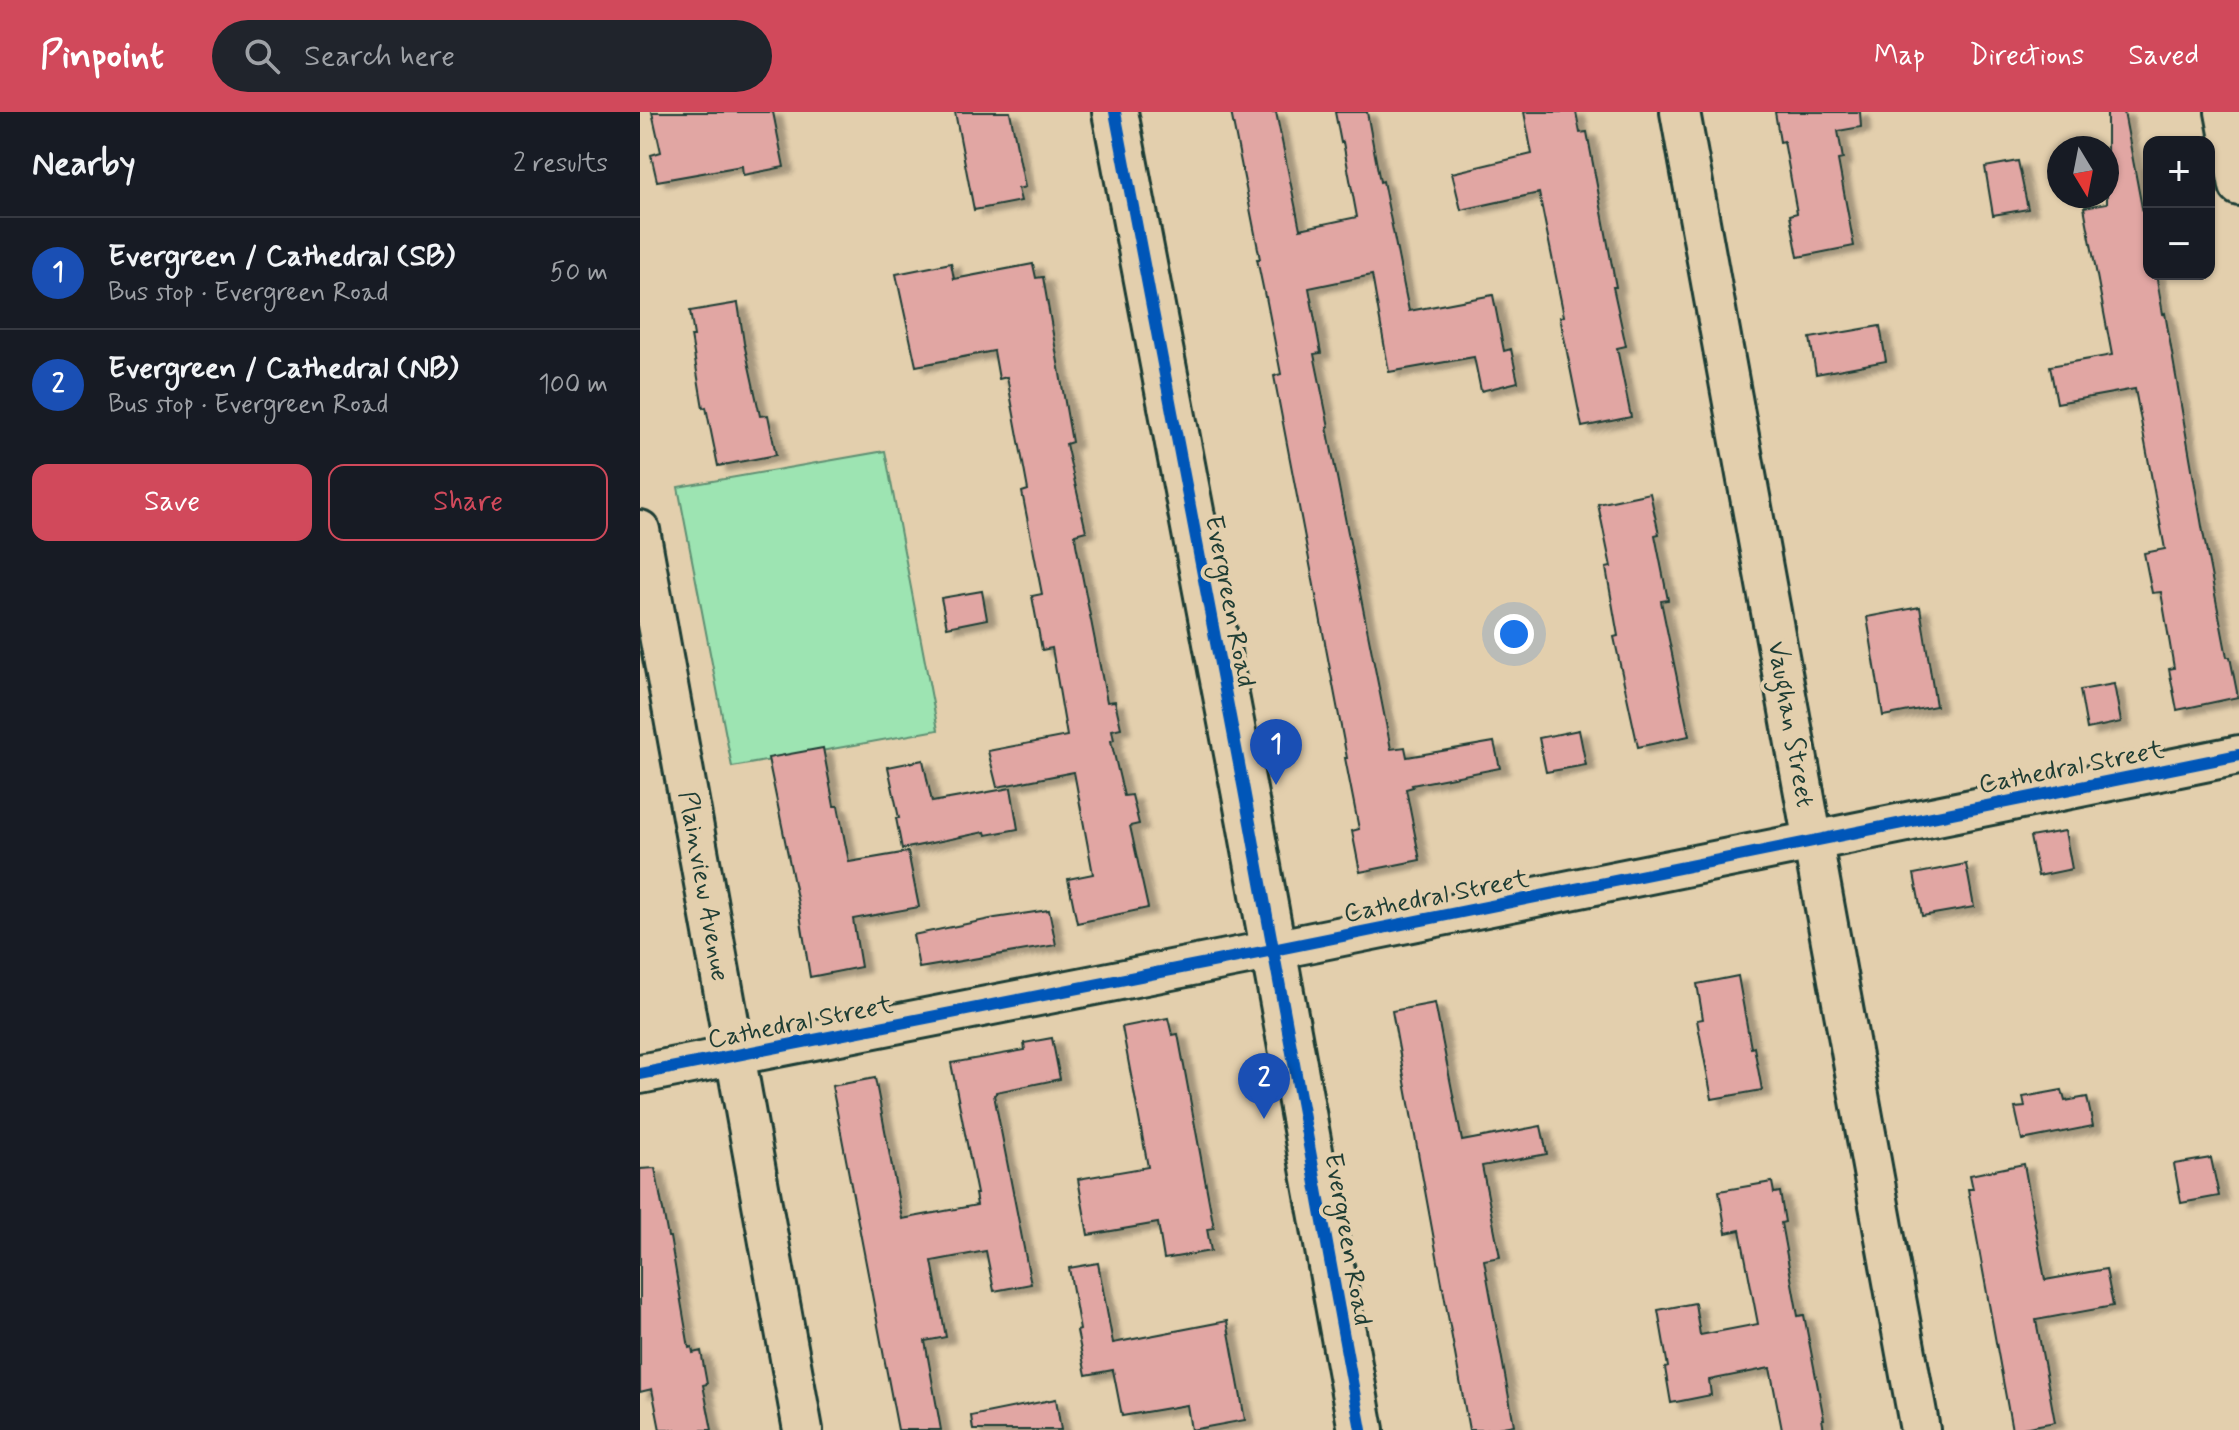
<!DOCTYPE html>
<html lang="en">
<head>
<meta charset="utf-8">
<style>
	:root { --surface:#171b24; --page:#20242c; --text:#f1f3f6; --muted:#9ea1a6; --line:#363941; --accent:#d1495b }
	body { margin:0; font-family:Mynerve,sans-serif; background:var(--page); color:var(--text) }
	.controls { position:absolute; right:24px; top:24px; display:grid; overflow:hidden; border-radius:16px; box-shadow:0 2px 6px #0004 }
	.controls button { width:72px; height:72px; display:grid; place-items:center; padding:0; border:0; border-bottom:2px solid var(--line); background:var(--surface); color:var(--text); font:40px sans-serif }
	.compass { position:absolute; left:1407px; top:24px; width:72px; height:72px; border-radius:50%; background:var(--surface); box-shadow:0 2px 6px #0004; rotate:170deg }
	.you { position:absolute; left:874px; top:522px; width:28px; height:28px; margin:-20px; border:6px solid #fff; border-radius:50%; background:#1a73e8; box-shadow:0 0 0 12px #1a73e833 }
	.badge { display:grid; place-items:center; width:52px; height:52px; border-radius:50%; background:var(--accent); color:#fff; font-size:26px; font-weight:700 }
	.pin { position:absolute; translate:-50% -66px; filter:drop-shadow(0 2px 4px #0008) }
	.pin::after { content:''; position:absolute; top:42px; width:28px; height:24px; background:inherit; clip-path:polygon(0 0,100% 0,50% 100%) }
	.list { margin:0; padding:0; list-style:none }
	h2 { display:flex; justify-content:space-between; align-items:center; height:104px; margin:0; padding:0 32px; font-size:34px }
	h2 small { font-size:26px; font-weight:400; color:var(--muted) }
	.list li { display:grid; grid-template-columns:52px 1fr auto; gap:24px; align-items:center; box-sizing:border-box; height:112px; padding:0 32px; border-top:2px solid var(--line) }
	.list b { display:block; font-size:30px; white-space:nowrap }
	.list p { margin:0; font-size:26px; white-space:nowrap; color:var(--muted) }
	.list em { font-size:26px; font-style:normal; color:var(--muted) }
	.actions { display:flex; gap:16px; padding:24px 32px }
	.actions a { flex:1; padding:18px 0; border:2px solid var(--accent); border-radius:16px; text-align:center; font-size:28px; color:var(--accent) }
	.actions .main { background:var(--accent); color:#fff }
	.icon { flex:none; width:44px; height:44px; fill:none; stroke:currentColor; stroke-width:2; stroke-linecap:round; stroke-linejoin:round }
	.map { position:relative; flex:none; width:1599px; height:1318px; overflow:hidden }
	header { display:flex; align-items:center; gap:48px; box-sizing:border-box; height:112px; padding:0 40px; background:var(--accent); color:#fff }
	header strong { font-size:38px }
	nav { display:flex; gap:44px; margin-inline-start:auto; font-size:28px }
	.search { width:560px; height:72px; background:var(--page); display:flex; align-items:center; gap:20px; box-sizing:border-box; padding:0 28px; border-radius:44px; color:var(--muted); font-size:30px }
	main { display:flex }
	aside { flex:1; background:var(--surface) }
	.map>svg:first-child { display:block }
</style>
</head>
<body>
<header>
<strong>Pinpoint</strong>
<div class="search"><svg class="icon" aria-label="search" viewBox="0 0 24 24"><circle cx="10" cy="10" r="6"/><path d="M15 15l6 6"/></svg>Search here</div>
<nav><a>Map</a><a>Directions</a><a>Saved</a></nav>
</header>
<main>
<aside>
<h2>Nearby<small>2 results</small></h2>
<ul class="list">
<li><span class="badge" style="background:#1a4fb4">1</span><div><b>Evergreen / Cathedral (SB)</b><p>Bus stop · Evergreen Road</p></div><em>50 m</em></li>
<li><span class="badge" style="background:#1a4fb4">2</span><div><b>Evergreen / Cathedral (NB)</b><p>Bus stop · Evergreen Road</p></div><em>100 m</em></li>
</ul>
<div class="actions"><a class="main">Save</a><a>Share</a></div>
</aside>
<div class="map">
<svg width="1599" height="1318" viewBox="0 0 1599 1318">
	<defs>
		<filter id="shadow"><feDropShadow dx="9" dy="5" stdDeviation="2" flood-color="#0004"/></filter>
	</defs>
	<rect width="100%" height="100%" fill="#e3cfad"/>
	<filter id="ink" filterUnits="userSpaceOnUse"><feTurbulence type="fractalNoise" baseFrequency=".0125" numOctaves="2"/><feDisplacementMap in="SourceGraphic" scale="16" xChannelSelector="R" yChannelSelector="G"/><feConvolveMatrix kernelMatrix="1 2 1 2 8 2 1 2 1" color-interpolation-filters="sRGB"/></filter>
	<g filter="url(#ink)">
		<path fill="#9de4b2" stroke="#5e9073" stroke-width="2" d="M 245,339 L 298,618 L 92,655 L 38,375 Z"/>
		<path fill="#e1a6a3" stroke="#1f3d34" stroke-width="2" filter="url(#shadow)" d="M 12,0 L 133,0 L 144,55 L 103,63 L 102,54 L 17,69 L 11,43 L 21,40 Z
			M 315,0 L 370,0 L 385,75 L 378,77 L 381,89 L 334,98 Z
			M 591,0 L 636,0 L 660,117 L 717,105 L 703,30 L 701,31 L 695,0 L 727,0 L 740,70 L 743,69 L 769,199 L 853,183 L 864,239 L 871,237 L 878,270 L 841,279 L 834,245 L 749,260 L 732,163 L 669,176 L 681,241 L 674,242 L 689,315 L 687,315 L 751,637 L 765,635 L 767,645 L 854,630 L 860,656 L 772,673 L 773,675 L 766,677 L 780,748 L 720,760 L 712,719 L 719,717 L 705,646 L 707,646 L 634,264 L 641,262 L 626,185 L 625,185 L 617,147 L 620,147 Z
			M 884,0 L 936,0 L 940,21 L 947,20 L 976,175 L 973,175 L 986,234 L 977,236 L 991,305 L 942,315 L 920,205 L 924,204 L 899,81 L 821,98 L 812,61 L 892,42 Z
			M 1135,0 L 1220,0 L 1221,15 L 1198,19 L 1203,47 L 1198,48 L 1214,134 L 1158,145 L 1150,103 L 1157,101 L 1144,29 L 1140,30 Z
			M 1467,0 L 1484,0 L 1509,133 L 1509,162 L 1516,162 L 1523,202 L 1525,201 L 1563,420 L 1587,545 L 1590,545 L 1598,585 L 1537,598 L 1529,557 L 1534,556 L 1521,480 L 1512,481 L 1504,441 L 1525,437 L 1495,277 L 1417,291 L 1410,254 L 1472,243 L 1444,95 L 1467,91 Z
			M 1378,49 L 1388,97 L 1353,103 L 1345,55 Z
			M 311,151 L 314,167 L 393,152 L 396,166 L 403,165 L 432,330 L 426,332 L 446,419 L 435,422 L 436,432 L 467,590 L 475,589 L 481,616 L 472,618 L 474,628 L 471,629 L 484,684 L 492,683 L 499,712 L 490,714 L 508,796 L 437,811 L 428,767 L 453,762 L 434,660 L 357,675 L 348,639 L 427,624 L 412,536 L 402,538 L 392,484 L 402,482 L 382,380 L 388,378 L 367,265 L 359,267 L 354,239 L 276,254 L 256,162 Z
			M 98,191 L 104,231 L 120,304 L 128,303 L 136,343 L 78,354 L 66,295 L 63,296 L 51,224 L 54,224 L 50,199 Z
			M 1240,214 L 1246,249 L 1176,262 L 1170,226 Z
			M 1010,381 L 1019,422 L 1015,423 L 1028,488 L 1021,489 L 1049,624 L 998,635 L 974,525 L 978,524 L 966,456 L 971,455 L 958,392 Z
			M 342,479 L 347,507 L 307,515 L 301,486 Z
			M 1280,495 L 1296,594 L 1243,604 L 1227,505 Z
			M 1474,572 L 1481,610 L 1447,617 L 1440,578 Z
			M 939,618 L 946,653 L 906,660 L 899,626 Z
			M 183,636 L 194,694 L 198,694 L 209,750 L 268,740 L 279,795 L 213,807 L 221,855 L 170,865 L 159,796 L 128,646 Z
			M 283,648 L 292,690 L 371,676 L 378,717 L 346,723 L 345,720 L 262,737 L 256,706 L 259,706 L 248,655 Z
			M 1425,719 L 1432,757 L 1398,764 L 1390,725 Z
			M 1326,752 L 1334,795 L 1282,804 L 1274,762 Z
			M 409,798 L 416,833 L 279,856 L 273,823 L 355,806 Z
			M 1098,864 L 1111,936 L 1114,935 L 1122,978 L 1072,987 L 1057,908 L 1063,907 L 1057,872 Z
			M 795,891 L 822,1029 L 901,1014 L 907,1042 L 842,1054 L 860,1145 L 844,1148 L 874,1313 L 846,1318 L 829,1318 L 752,899 Z
			M 528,906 L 532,923 L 538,922 L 574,1116 L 567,1117 L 571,1139 L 524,1147 L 518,1111 L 448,1123 L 438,1067 L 508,1055 L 482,915 Z
			M 412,926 L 420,967 L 356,980 L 356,982 L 354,983 L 391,1172 L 354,1179 L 346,1139 L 292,1149 L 306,1225 L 285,1229 L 301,1318 L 258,1318 L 192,974 L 235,966 L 262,1107 L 337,1093 L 335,1082 L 337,1082 L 311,951 L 385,938 L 384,931 Z
			M 1422,978 L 1425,989 L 1447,985 L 1453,1014 L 1382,1028 L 1375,996 L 1385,995 L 1383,985 Z
			M 1571,1046 L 1579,1084 L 1541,1091 L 1534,1052 Z
			M 1384,1052 L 1405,1168 L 1466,1157 L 1473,1194 L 1396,1208 L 1415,1310 L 1372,1318 L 1328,1077 L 1333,1077 L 1330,1063 Z
			M 15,1056 L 28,1125 L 30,1125 L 49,1236 L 52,1235 L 53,1241 L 61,1239 L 67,1272 L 63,1273 L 72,1318 L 20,1318 L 12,1277 L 0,1280 L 0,1057 Z
			M 1132,1070 L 1134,1081 L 1140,1080 L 1145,1110 L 1141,1111 L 1158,1204 L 1164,1203 L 1184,1307 L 1182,1307 L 1184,1318 L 1142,1318 L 1130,1256 L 1069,1268 L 1071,1283 L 1031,1291 L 1025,1256 L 1028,1255 L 1018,1198 L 1055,1191 L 1060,1223 L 1118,1212 L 1100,1118 L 1086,1121 L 1079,1079 Z
			M 458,1151 L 473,1231 L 587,1209 L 605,1308 L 551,1318 L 547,1293 L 482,1304 L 473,1258 L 446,1263 L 437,1219 L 440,1218 L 429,1156 Z
			M 416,1287 L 421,1318 L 333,1318 L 331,1304 Z"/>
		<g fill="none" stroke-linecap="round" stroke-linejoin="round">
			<defs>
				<path id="minor" d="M 1040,0 L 1280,1318
					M 1585,0 L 1599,74
					M 0,418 L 163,1318
					M 0,962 L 633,838 L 1599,643"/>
				<path id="tertiary" d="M 475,0 L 604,678 L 721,1318"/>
			</defs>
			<use href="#minor" stroke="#1f3d34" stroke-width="44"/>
			<use href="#tertiary" stroke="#1f3d34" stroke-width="50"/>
			<use href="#minor" stroke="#e3cfad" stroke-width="38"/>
			<use href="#tertiary" stroke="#e3cfad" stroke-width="44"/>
			<defs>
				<path id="cycleway" d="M 475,0 L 604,678 L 721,1318
					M 0,962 L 633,838 L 1599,643"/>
			</defs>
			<use href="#cycleway" stroke="#e3cfad" stroke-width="17"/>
			<use href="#cycleway" stroke="#0057b8" stroke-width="12"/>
		</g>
	</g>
	<g text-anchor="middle" stroke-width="8" stroke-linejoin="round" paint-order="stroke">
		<g font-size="26" fill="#1f3d34" stroke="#e3cfad">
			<text transform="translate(591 489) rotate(79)" y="9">Evergreen Road</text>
			<text transform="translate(1152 612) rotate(80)" y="9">Vaughan Street</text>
			<text transform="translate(1431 654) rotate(-11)" y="9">Cathedral Street</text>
			<text transform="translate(65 774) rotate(80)" y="9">Plainview Avenue</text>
			<text transform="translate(796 783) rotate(-11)" y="9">Cathedral Street</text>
			<text transform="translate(160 909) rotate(-11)" y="9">Cathedral Street</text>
			<text transform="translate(709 1127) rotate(80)" y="9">Evergreen Road</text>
		</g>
	</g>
</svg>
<div class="controls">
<button>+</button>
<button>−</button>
</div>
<svg class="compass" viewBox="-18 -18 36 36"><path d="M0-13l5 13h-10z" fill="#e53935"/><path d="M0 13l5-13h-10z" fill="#9ea1a6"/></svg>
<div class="you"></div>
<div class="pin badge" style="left:636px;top:673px;background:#1a4fb4">1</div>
<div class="pin badge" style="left:624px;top:1007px;background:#1a4fb4">2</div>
</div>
</main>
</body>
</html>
